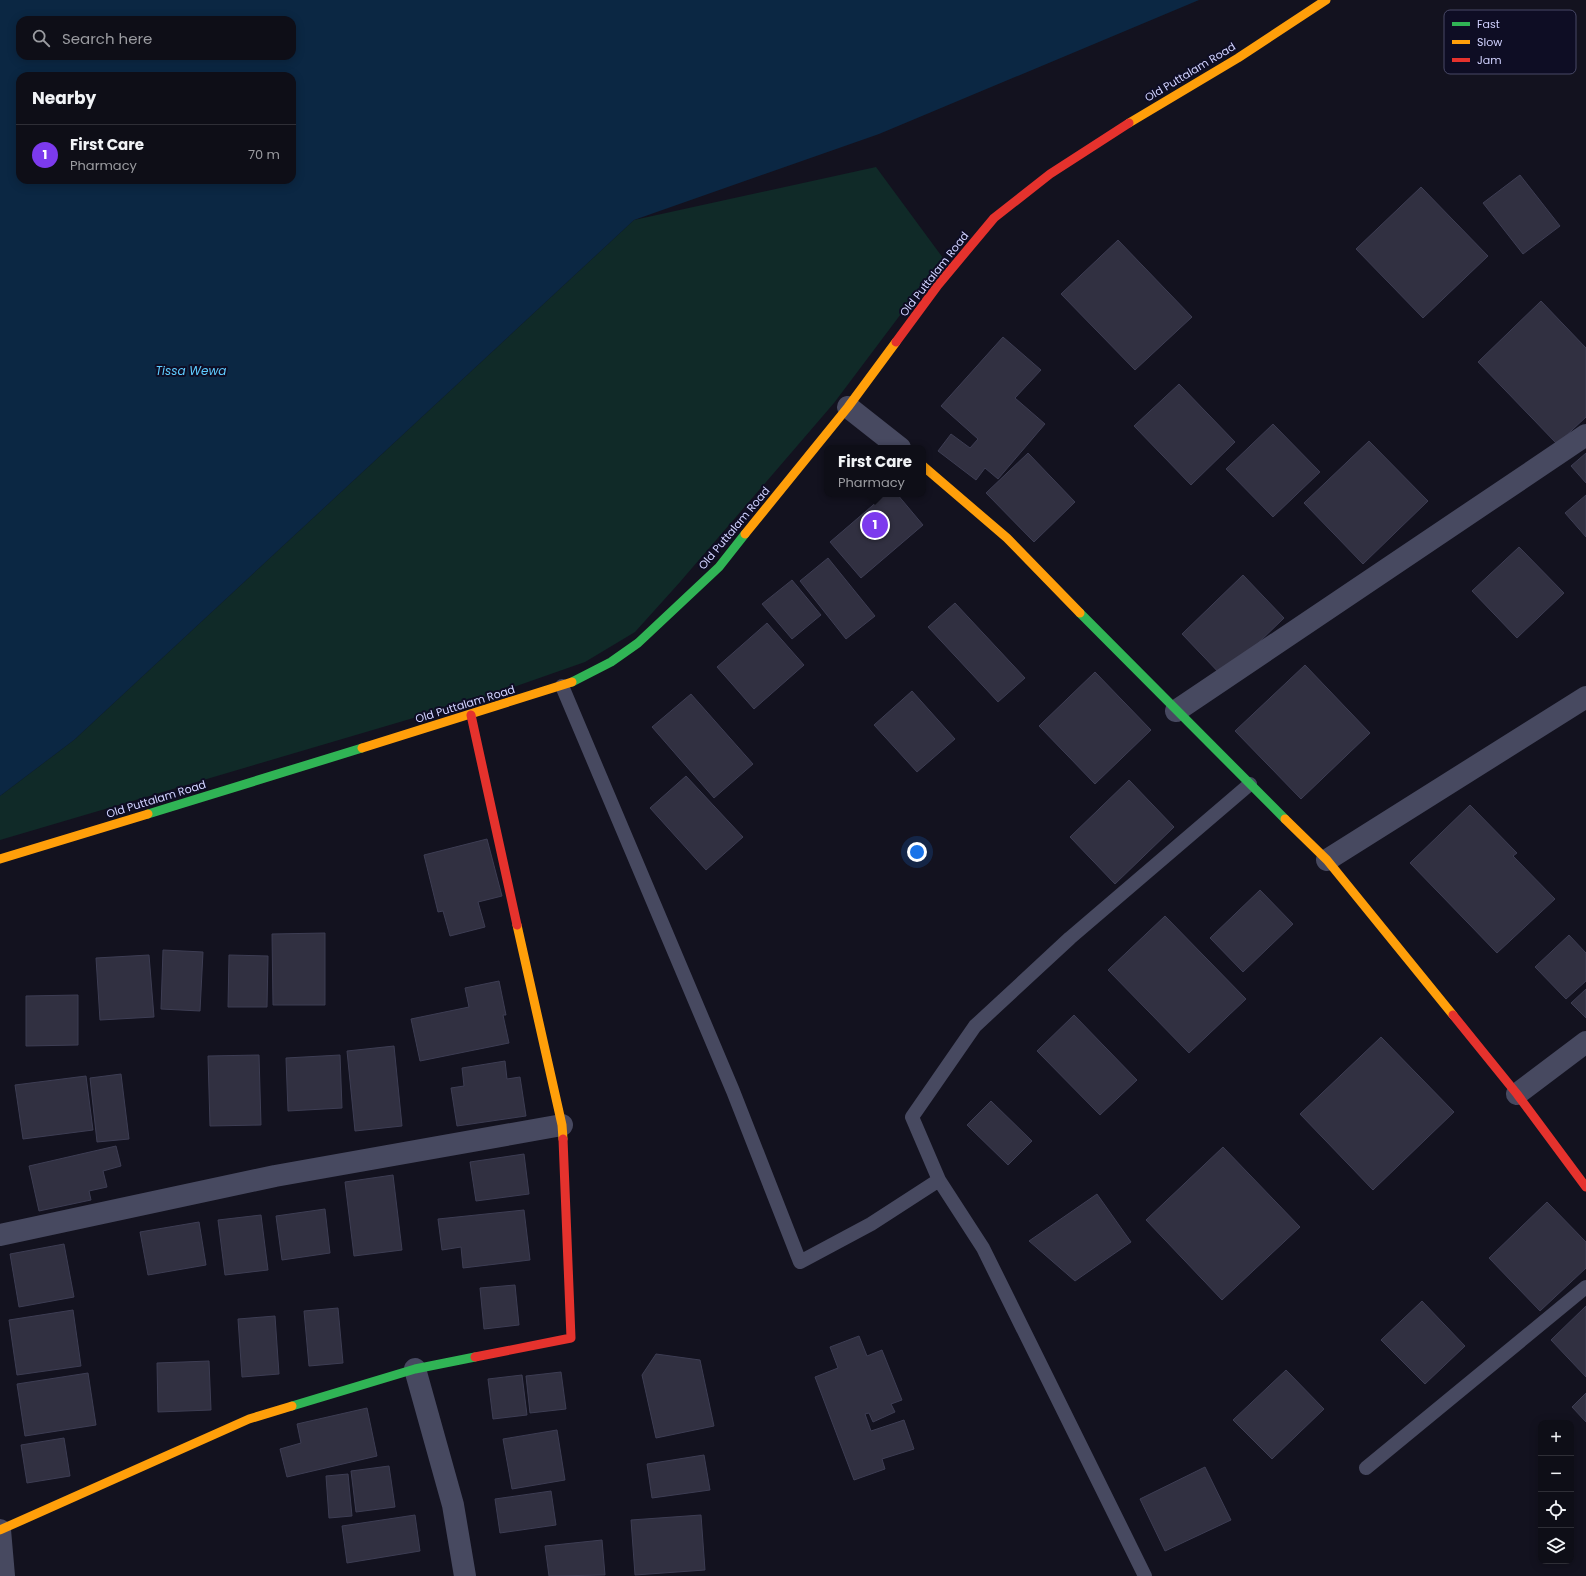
<!DOCTYPE html>
<html lang="en">
<head>
<meta charset="utf-8">
<style>
	:root { --surface:#0e0e17; --page:#1c1c24; --text:#f1f3f6; --muted:#9b9ca1; --line:#2e2e36; --accent:#7c3aed }
	body { margin:0; font-family:Poppins,sans-serif; background:var(--page); color:var(--text) }
	.controls { position:absolute; right:12px; bottom:12px; display:grid; overflow:hidden; border-radius:8px; box-shadow:0 2px 10px #0003 }
	.controls button { width:36px; height:36px; display:grid; place-items:center; padding:0; border:0; border-bottom:1px solid var(--line); background:var(--surface); color:var(--text); font:20px sans-serif }
	.you { position:absolute; left:917px; top:852px; width:14px; height:14px; margin:-10px; border:3px solid #fff; border-radius:50%; background:#1a73e8; box-shadow:0 0 0 6px #1a73e833 }
	.badge { display:grid; place-items:center; width:26px; height:26px; border-radius:50%; background:var(--accent); color:#fff; font-size:13px; font-weight:700 }
	.pin { position:absolute; translate:-50% -50%; border:2px solid #fff; box-shadow:0 1px 4px #0006 }
	.popup { position:absolute; left:824px; top:445px; width:102px; height:52px; box-sizing:border-box; display:grid; place-content:center; border-radius:8px; background:var(--surface); filter:drop-shadow(0 1px 3px #0005); font-size:13px; white-space:nowrap; color:var(--muted) }
	.popup b { font-size:15px; color:var(--text) }
	.popup::after { content:''; position:absolute; left:50%; top:100%; margin-left:-8px; border:8px solid transparent; border-top-color:var(--surface) }
	.list { margin:0; padding:0; list-style:none }
	h2 { display:flex; justify-content:space-between; align-items:center; height:52px; margin:0; padding:0 16px; font-size:17px }
	h2 small { font-size:13px; font-weight:400; color:var(--muted) }
	.list li { display:grid; grid-template-columns:26px 1fr auto; gap:12px; align-items:center; box-sizing:border-box; height:60px; padding:0 16px; border-top:1px solid var(--line) }
	.list b { display:block; font-size:15px; white-space:nowrap }
	.list p { margin:0; font-size:13px; white-space:nowrap; color:var(--muted) }
	.list em { font-size:13px; font-style:normal; color:var(--muted) }
	.icon { flex:none; width:22px; height:22px; fill:none; stroke:currentColor; stroke-width:2; stroke-linecap:round; stroke-linejoin:round }
	.map { position:relative; flex:none; width:1586px; height:1576px; overflow:hidden }
	.search { position:absolute; background:var(--surface); box-shadow:0 2px 10px #0003; left:16px; top:16px; width:280px; height:44px; display:flex; align-items:center; gap:10px; box-sizing:border-box; padding:0 14px; border-radius:12px; color:var(--muted); font-size:15px }
	.panel { position:absolute; background:var(--surface); box-shadow:0 2px 10px #0003; left:16px; top:72px; width:280px; height:112px; border-radius:12px }
	.map>svg:first-child { display:block }
</style>
</head>
<body>
<div class="map">
<svg width="1586" height="1576" viewBox="0 0 1586 1576">
	<rect width="100%" height="100%" fill="#13121f"/>
	<path fill="#102a28" d="M 876,167 L 943,258 L 834,403 L 680,582 L 635,632 L 585,662 L 488,696 L 0,840 L 0,796 L 74,740 L 634,220 Z"/>
	<path fill="#0b2743" fill-rule="evenodd" d="M 0,0 L 1199,0 L 879,134 L 634,220 L 74,740 L 0,796 ZM 20,20 L 292,20 L 292,56 L 20,56 ZM 20,76 L 292,76 L 292,180 L 20,180 Z"/>
	<path fill="#313041" stroke="#3d3d53" d="M 1520,175 L 1560,226 L 1523,254 L 1483,203 Z
		M 1421,187 L 1488,256 L 1423,318 L 1356,249 Z
		M 1118,240 L 1192,317 L 1135,370 L 1061,294 Z
		M 1541,301 L 1586,348 L 1586,417 L 1557,444 L 1478,362 Z
		M 1003,337 L 1041,370 L 1015,398 L 1045,424 L 998,479 L 985,468 L 976,480 L 938,451 L 951,434 L 970,448 L 978,439 L 941,406 Z
		M 1179,384 L 1235,442 L 1191,485 L 1134,426 Z
		M 1273,424 L 1320,472 L 1273,517 L 1226,469 Z
		M 1369,441 L 1428,501 L 1363,564 L 1304,503 Z
		M 1028,453 L 1075,502 L 1034,542 L 986,493 Z
		M 1586,453 L 1586,483 L 1571,466 Z
		M 886,494 L 897,494 L 923,525 L 861,578 L 830,542 Z
		M 1586,495 L 1586,537 L 1565,513 Z
		M 1519,547 L 1564,593 L 1517,638 L 1472,591 Z
		M 828,558 L 875,616 L 846,639 L 800,581 Z
		M 1243,575 L 1284,618 L 1223,677 L 1182,634 Z
		M 792,580 L 821,615 L 792,639 L 762,604 Z
		M 955,603 L 1025,678 L 998,702 L 928,627 Z
		M 767,623 L 804,665 L 754,709 L 717,667 Z
		M 1305,665 L 1370,733 L 1301,799 L 1235,731 Z
		M 1095,672 L 1151,730 L 1095,784 L 1039,726 Z
		M 912,691 L 955,739 L 917,772 L 874,725 Z
		M 691,694 L 753,764 L 714,798 L 652,727 Z
		M 686,776 L 743,837 L 706,870 L 650,808 Z
		M 1129,780 L 1174,827 L 1115,884 L 1070,837 Z
		M 1470,805 L 1517,853 L 1513,856 L 1555,899 L 1497,953 L 1410,863 Z
		M 487,839 L 502,896 L 478,902 L 485,927 L 450,936 L 443,911 L 438,912 L 424,855 Z
		M 1260,890 L 1293,924 L 1243,972 L 1210,938 Z
		M 1165,916 L 1246,999 L 1189,1053 L 1108,970 Z
		M 325,933 L 325,1005 L 273,1005 L 272,934 Z
		M 1569,935 L 1586,953 L 1586,981 L 1566,999 L 1535,967 Z
		M 163,950 L 203,952 L 200,1011 L 161,1009 Z
		M 149,955 L 154,1017 L 100,1020 L 96,958 Z
		M 229,955 L 268,956 L 267,1007 L 228,1007 Z
		M 499,981 L 506,1015 L 503,1015 L 509,1043 L 420,1061 L 411,1019 L 469,1007 L 465,988 Z
		M 1586,989 L 1586,1018 L 1571,1003 Z
		M 78,995 L 78,1045 L 26,1046 L 26,996 Z
		M 1074,1015 L 1137,1080 L 1100,1115 L 1037,1051 Z
		M 1381,1037 L 1454,1112 L 1373,1190 L 1300,1114 Z
		M 394,1046 L 402,1126 L 355,1131 L 347,1051 Z
		M 259,1055 L 261,1125 L 210,1126 L 208,1056 Z
		M 340,1055 L 342,1108 L 288,1111 L 286,1058 Z
		M 505,1061 L 507,1079 L 520,1077 L 526,1116 L 457,1126 L 451,1088 L 464,1086 L 462,1068 Z
		M 121,1074 L 129,1139 L 97,1142 L 90,1078 Z
		M 86,1076 L 93,1130 L 23,1139 L 15,1085 Z
		M 991,1101 L 1032,1141 L 1008,1165 L 967,1125 Z
		M 116,1146 L 121,1166 L 103,1171 L 107,1187 L 89,1191 L 91,1200 L 39,1211 L 29,1166 Z
		M 1223,1147 L 1300,1227 L 1222,1300 L 1146,1220 Z
		M 524,1154 L 529,1194 L 476,1201 L 470,1162 Z
		M 393,1175 L 402,1250 L 354,1256 L 345,1182 Z
		M 1097,1194 L 1131,1242 L 1075,1281 L 1029,1241 Z
		M 1547,1202 L 1586,1242 L 1586,1268 L 1540,1311 L 1489,1258 Z
		M 325,1209 L 330,1253 L 282,1260 L 276,1216 Z
		M 524,1210 L 530,1260 L 463,1268 L 461,1247 L 442,1250 L 438,1219 Z
		M 261,1215 L 268,1270 L 225,1275 L 218,1220 Z
		M 199,1222 L 206,1265 L 148,1275 L 140,1232 Z
		M 64,1244 L 74,1297 L 19,1307 L 10,1254 Z
		M 515,1285 L 519,1325 L 484,1329 L 480,1288 Z
		M 1422,1301 L 1465,1346 L 1425,1384 L 1381,1340 Z
		M 1586,1306 L 1586,1377 L 1551,1340 Z
		M 338,1308 L 343,1363 L 309,1366 L 304,1311 Z
		M 73,1310 L 81,1366 L 17,1375 L 9,1320 Z
		M 275,1316 L 279,1374 L 242,1377 L 238,1319 Z
		M 859,1336 L 867,1356 L 882,1350 L 902,1400 L 891,1404 L 895,1412 L 873,1422 L 869,1413 L 865,1414 L 871,1431 L 904,1420 L 914,1449 L 882,1459 L 885,1469 L 854,1480 L 815,1377 L 838,1368 L 830,1347 Z
		M 656,1354 L 700,1360 L 714,1426 L 656,1438 L 642,1375 Z
		M 209,1361 L 211,1410 L 158,1412 L 157,1363 Z
		M 1286,1370 L 1324,1409 L 1272,1459 L 1233,1420 Z
		M 561,1372 L 566,1409 L 530,1413 L 526,1376 Z
		M 88,1373 L 96,1425 L 25,1436 L 17,1384 Z
		M 522,1375 L 527,1415 L 493,1419 L 488,1379 Z
		M 1586,1393 L 1586,1422 L 1572,1407 Z
		M 367,1408 L 377,1456 L 287,1477 L 280,1449 L 301,1443 L 297,1424 Z
		M 557,1430 L 565,1480 L 512,1489 L 503,1439 Z
		M 64,1438 L 70,1476 L 27,1483 L 21,1445 Z
		M 704,1455 L 710,1490 L 652,1498 L 647,1464 Z
		M 389,1466 L 395,1507 L 356,1512 L 351,1471 Z
		M 1205,1467 L 1231,1520 L 1165,1551 L 1140,1499 Z
		M 348,1474 L 352,1516 L 329,1518 L 326,1476 Z
		M 551,1491 L 556,1525 L 500,1533 L 495,1499 Z
		M 415,1515 L 420,1551 L 347,1563 L 342,1526 Z
		M 701,1515 L 705,1570 L 635,1575 L 631,1520 Z
		M 602,1540 L 605,1575 L 549,1576 L 545,1546 Z"/>
	<g fill="none" stroke-linecap="round" stroke-linejoin="round">
		<path stroke="#474960" stroke-width="14" d="M 562,686 L 733,1091 L 800,1262 L 871,1224 L 939,1180
			M 1366,1468 L 1586,1287
			M 1145,1576 L 983,1248 L 939,1180 L 912,1117 L 975,1026 L 1070,938 L 1250,784"/>
		<path stroke="#474960" stroke-width="22" d="M 848,407 L 900,448
			M 1176,711 L 1586,435
			M 1327,860 L 1586,697
			M 1517,1094 L 1586,1042
			M 0,1235 L 275,1176 L 562,1125
			M 415,1369 L 453,1505 L 465,1576
			M 0,1530 L 4,1576"/>
		<path stroke="#30b455" stroke-width="9" d="M 1080,613 L 1285,819
			M 572,682 L 611,662 L 638,643 L 719,567 L 745,534
			M 148,814 L 362,748
			M 292,1406 L 415,1369 L 475,1357"/>
		<path stroke="#ff9f0a" stroke-width="9" d="M 1129,123 L 1238,58 L 1326,0
			M 923,466 L 1007,538 L 1080,613
			M 745,534 L 848,407 L 896,342
			M 362,748 L 572,682
			M 1285,819 L 1327,860 L 1453,1015
			M 0,859 L 148,814
			M 517,925 L 562,1125 L 563,1139
			M 0,1530 L 249,1419 L 292,1406"/>
		<path stroke="#e5322d" stroke-width="9" d="M 896,342 L 938,285 L 994,218 L 1050,174 L 1129,123
			M 471,715 L 517,925
			M 1453,1015 L 1517,1094 L 1586,1187
			M 475,1357 L 571,1338 L 563,1139"/>
	</g>
	<g text-anchor="middle" stroke-width="4" stroke-linejoin="round" paint-order="stroke">
		<g font-size="11" fill="#d1d2ff" stroke="#0e0d24">
			<text transform="translate(1190 72) rotate(-31)" y="4">Old Puttalam Road</text>
			<text transform="translate(934 274) rotate(-52)" y="4">Old Puttalam Road</text>
			<text transform="translate(734 528) rotate(-50)" y="4">Old Puttalam Road</text>
			<text transform="translate(465 704) rotate(-17)" y="4">Old Puttalam Road</text>
			<text transform="translate(156 799) rotate(-17)" y="4">Old Puttalam Road</text>
		</g>
		<g font-size="12" font-style="italic" fill="#5fccff" stroke="#0e0d24">
			<text x="191" y="375">Tissa Wewa</text>
		</g>
	</g>
	<rect x="1444" y="10" width="132" height="64" rx="6" fill="#0e0d24" stroke="#484866" stroke-width="1"/>
	<rect x="1452" y="22" width="18" height="4" fill="#30b455"/>
	<rect x="1452" y="40" width="18" height="4" fill="#ff9f0a"/>
	<rect x="1452" y="58" width="18" height="4" fill="#e5322d"/>
	<g font-size="11" fill="#d1d2ff">
		<text x="1477" y="28">Fast</text>
		<text x="1477" y="46">Slow</text>
		<text x="1477" y="64">Jam</text>
	</g>
</svg>
<div class="controls">
<button>+</button>
<button>−</button>
<button><svg class="icon" aria-label="locate" viewBox="0 0 24 24"><circle cx="12" cy="12" r="6"/><path d="M12 2v4M12 18v4M2 12h4M18 12h4"/></svg></button>
<button><svg class="icon" aria-label="layers" viewBox="0 0 24 24"><path d="M12 4l9 5-9 5-9-5zM3 14l9 5 9-5"/></svg></button>
</div>
<div class="you"></div>
<div class="pin badge" style="left:875px;top:525px">1</div>
<div class="popup"><b>First Care</b>Pharmacy</div>
<div class="search"><svg class="icon" aria-label="search" viewBox="0 0 24 24"><circle cx="10" cy="10" r="6"/><path d="M15 15l6 6"/></svg>Search here</div>
<section class="panel">
<h2>Nearby<small></small></h2>
<ul class="list">
<li><span class="badge">1</span><div><b>First Care</b><p>Pharmacy</p></div><em>70 m</em></li>
</ul>
</section>
</div>
</body>
</html>
